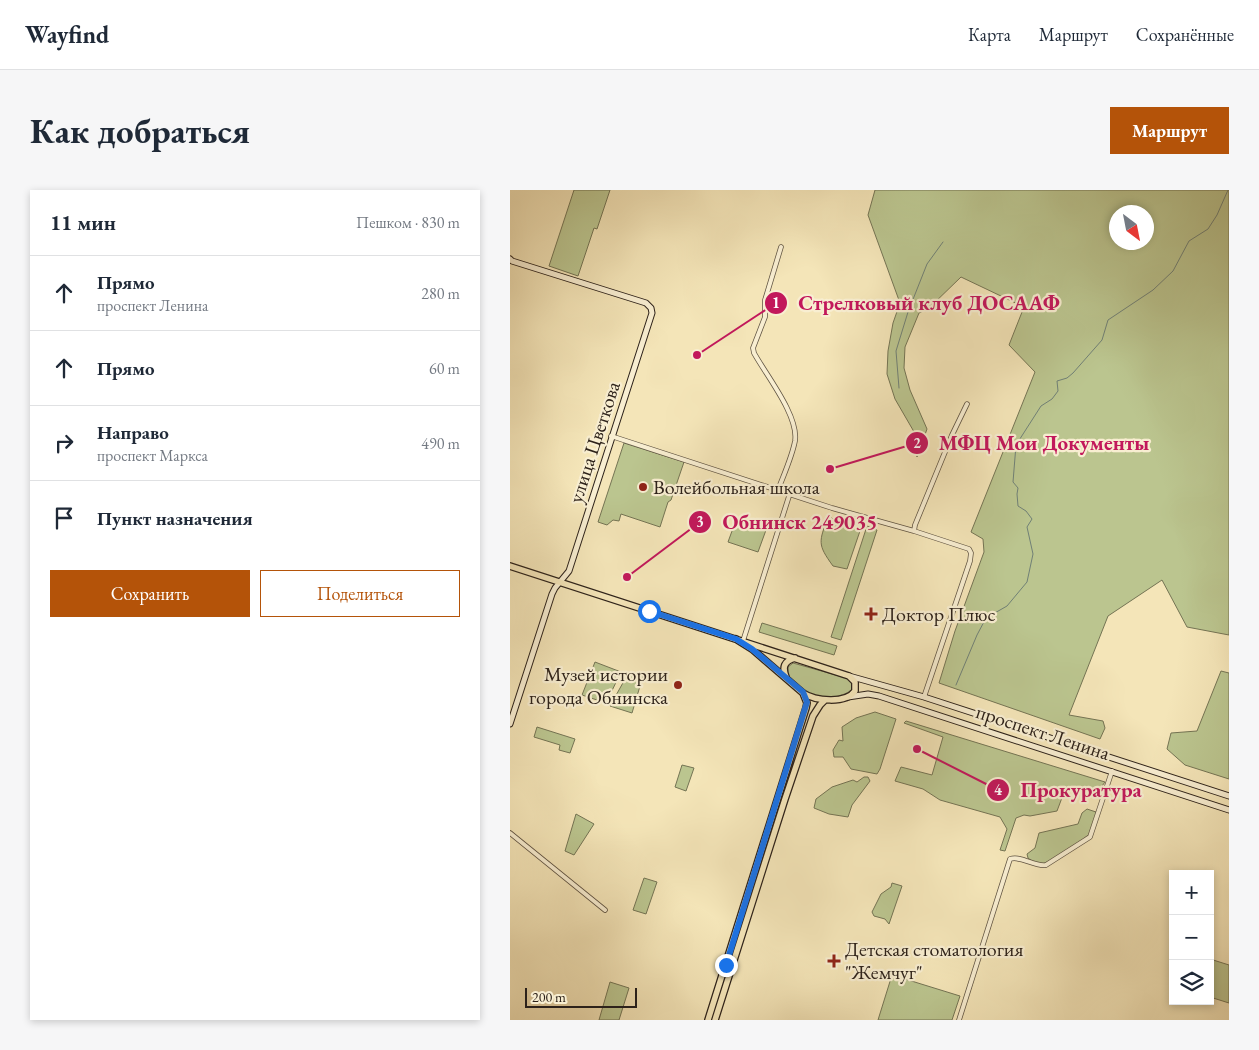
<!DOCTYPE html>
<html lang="ru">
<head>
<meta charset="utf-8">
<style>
	:root { --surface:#fff; --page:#f6f6f7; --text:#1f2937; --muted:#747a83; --line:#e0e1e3; --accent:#b45309 }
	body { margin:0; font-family:"EB Garamond",serif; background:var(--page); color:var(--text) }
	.controls { position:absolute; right:15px; bottom:15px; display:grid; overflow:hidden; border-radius:0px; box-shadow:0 2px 8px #0003 }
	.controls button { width:45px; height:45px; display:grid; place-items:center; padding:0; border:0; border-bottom:1px solid var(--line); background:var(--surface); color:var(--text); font:25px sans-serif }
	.compass { position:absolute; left:599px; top:15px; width:45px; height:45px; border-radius:50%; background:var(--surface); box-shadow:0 2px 8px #0003; rotate:148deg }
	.scale { position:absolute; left:15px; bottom:12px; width:112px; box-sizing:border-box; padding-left:5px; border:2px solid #2d221a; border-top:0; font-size:14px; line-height:18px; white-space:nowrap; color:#2d221a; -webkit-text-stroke:4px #f8eed1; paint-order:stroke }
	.stop { position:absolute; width:15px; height:15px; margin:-11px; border:4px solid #1a73e8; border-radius:50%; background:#fff }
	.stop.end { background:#1a73e8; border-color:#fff; box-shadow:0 1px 5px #0008 }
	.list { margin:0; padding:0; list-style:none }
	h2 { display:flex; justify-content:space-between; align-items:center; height:65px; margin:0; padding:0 20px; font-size:21px }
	h2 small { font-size:16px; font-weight:400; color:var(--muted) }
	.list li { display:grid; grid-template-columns:32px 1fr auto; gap:15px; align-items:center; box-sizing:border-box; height:75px; padding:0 20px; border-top:1px solid var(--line) }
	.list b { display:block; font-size:19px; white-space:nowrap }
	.list p { margin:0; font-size:16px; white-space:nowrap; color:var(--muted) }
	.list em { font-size:16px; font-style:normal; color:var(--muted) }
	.actions { display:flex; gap:10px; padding:15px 20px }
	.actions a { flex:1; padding:11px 0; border:1px solid var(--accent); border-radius:0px; text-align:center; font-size:18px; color:var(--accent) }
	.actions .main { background:var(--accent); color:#fff }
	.icon { flex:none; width:28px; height:28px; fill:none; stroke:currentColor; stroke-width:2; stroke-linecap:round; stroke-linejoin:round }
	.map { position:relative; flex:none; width:719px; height:830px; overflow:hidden; border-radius:0px }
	header { display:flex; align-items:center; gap:30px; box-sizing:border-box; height:70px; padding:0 25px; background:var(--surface); border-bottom:1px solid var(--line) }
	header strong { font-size:24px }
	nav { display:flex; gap:28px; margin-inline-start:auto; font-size:18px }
	.intro { display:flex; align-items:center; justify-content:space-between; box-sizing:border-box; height:120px; padding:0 30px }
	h1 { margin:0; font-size:35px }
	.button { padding:12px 22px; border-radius:0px; background:var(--accent); color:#fff; font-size:18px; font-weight:700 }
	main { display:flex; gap:30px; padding:0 30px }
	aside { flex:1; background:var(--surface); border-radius:0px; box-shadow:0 2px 8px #0003 }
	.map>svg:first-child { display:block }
</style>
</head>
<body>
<header>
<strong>Wayfind</strong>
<nav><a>Карта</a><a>Маршрут</a><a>Сохранённые</a></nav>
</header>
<div class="intro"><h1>Как добраться</h1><a class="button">Маршрут</a></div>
<main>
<aside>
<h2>11 мин<small>Пешком · 830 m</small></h2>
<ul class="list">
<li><svg class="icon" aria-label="ahead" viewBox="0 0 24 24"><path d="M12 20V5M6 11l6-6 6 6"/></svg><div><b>Прямо</b><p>проспект Ленина</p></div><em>280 m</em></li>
<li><svg class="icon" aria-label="ahead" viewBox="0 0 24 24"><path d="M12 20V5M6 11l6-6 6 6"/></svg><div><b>Прямо</b></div><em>60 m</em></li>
<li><svg class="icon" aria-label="right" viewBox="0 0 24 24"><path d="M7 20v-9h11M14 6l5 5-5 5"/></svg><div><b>Направо</b><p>проспект Маркса</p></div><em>490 m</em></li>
<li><svg class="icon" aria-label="arrive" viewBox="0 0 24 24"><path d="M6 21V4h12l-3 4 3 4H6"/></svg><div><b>Пункт назначения</b></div></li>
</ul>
<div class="actions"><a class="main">Сохранить</a><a>Поделиться</a></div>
</aside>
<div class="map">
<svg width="719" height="830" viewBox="0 0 719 830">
	<rect width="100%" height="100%" fill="#f4e5b8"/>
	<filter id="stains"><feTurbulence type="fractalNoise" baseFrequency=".004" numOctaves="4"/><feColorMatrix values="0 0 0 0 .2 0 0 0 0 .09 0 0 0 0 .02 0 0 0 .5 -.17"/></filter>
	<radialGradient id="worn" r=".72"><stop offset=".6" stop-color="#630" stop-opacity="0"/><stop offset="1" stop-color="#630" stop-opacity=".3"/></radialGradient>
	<path fill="#bbc58f" stroke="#747454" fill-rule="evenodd" d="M 64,0 L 100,0 L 87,39 L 84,38 L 68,86 L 39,76 Z
		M 365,0 L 719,0 L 719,445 L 677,437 L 652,390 L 598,426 L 559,525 L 593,531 L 595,538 L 590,549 L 429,493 L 445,441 L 474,362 L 473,349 L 461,342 L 525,182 L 499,155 L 514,117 L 451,87 L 419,118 L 409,123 L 395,157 L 394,178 L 400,200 L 417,239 L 407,267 L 405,258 L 407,247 L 385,209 L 377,184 L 378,161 L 383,133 L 390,113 L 358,25 ZM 636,22 L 636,52 L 606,52 L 606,22 Z
		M 114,253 L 174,272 L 161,310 L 158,312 L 150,337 L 111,324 L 109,331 L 103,330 L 97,335 L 88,332 Z
		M 318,327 L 351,338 L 337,379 L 323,376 C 307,354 309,352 318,327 Z
		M 226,330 L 256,340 L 248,362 L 218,352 Z
		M 357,336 L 367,340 L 331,450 L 321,447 Z
		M 252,433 L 327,456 L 324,465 L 249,442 Z
		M 85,472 L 111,482 L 96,513 L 72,505 Z
		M 283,473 L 340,489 L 342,491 L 344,497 C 339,506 317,509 307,508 C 299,506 283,491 278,485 L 278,477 Z
		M 711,481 L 719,483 L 719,589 L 675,575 L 657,559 L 661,543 L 687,541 Z
		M 119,482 L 133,486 L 122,523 L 100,516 Z
		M 365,522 L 386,529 L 370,579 L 367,584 L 341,579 L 333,567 L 324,567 L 323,560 L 329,550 L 333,551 L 332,537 L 346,528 Z
		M 396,531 L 595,592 L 586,604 L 575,598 L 556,597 L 547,621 L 520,626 L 514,625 L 506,628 L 495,661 L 490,660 L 497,639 L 490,627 L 430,610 L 413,599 L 385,591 L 391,577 L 422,585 L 433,547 L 394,533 Z
		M 27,537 L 65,549 L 60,563 L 49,560 L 50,555 L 24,547 Z
		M 172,575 L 184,578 L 176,601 L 165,597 Z
		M 354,587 L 358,587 L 360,591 L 342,615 L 338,627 L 319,624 L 304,618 L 306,609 L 322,597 L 343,590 L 347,592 Z
		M 577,619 L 586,622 C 586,628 583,639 579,644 C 574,650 539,673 532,674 C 527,675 522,671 518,668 L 517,664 L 525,658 L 529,643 L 568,634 L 572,623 Z
		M 66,624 L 84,634 L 64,665 L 55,661 Z
		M 134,688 L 147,692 L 136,724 L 123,720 Z
		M 382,693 L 392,696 L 379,734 L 375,729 L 364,726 L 362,722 L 371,704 L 381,697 Z
		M 700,769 L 719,775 L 719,813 L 700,807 Z
		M 382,785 L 450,806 L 442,830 L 368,830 Z
		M 100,792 L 119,798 L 109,830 L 89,830 Z"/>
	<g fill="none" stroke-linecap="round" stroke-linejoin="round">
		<path stroke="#708076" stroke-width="1" d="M 389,198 L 386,161 L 398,122 L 417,74 L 433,52
			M 446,495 L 467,445 L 476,428 L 497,416 L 517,392 L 523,364 L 517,337 L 522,329 L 516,321 L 508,316 L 507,304 L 508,298 L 503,292 L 506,255 L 531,216 L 542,209 L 548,201 L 547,191 L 557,188 L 563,183 L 592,150 L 598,130 L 643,100 L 663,81 L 679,51 L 698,39 L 707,25 L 718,0"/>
		<defs>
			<path id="street" d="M 101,246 L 322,318 L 404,341 L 459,359 L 461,363 L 460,371 L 414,507
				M 268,300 C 274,284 282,267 285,251 C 289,226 256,185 244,163 L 243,158 L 255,127 L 255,110 L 271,57
				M 404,341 L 405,335 L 442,245 L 457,214
				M 233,451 L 280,303
				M 0,643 L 95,720
				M 449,830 L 500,669 C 511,665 524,677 536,675 L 580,647 L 602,581"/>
			<path id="secondary" d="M 0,69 L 2,71 L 136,113 L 141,118 L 142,123 L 59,381 L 45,398 L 42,404 L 0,534
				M 339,486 L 414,507 L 719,606
				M 338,507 L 358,504 L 369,506 L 719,620"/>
			<path id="primary" d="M 0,376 L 339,486 L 345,492 L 345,501 C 336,514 305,511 293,503 L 242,459 L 226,449
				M 276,487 C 272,477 274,471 285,468
				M 198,830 L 296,518 L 297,513 L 293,503
				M 205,830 L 275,609 L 303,526 L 310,515 L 315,510"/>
		</defs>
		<use href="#street" stroke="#5f5342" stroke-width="5.5"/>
		<use href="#secondary" stroke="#2d221a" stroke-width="7"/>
		<use href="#primary" stroke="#2d221a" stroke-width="8"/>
		<use href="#street" stroke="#f8eed1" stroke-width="4"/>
		<use href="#secondary" stroke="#f8eed1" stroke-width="5"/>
		<use href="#primary" stroke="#f4e5b8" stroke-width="5.5"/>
	</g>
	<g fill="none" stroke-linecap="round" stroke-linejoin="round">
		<path stroke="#1a73e8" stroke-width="6" d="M 139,421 L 226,449 L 242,459 L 293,502 L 297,512 L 216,775"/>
	</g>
	<g fill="#8f2418" stroke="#f8eed1" stroke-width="2">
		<circle cx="133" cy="297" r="5"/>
		<path d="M358.5 416.5h5v5h5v5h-5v5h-5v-5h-5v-5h5z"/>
		<circle cx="168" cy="495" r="5"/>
		<path d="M321.5 763.5h5v5h5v5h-5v5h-5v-5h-5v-5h5z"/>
	</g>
	<g text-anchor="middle" stroke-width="4.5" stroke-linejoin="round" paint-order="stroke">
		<g font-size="20" fill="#2d221a" stroke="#f8eed1">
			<text transform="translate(84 252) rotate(-72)" y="7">улица Цветкова</text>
			<text transform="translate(533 542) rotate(18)" y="7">проспект Ленина</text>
		</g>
		<g font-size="20" fill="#2d221a" stroke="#f8eed1" text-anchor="start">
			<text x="143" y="304">Волейбольная школа</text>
			<text x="372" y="431">Доктор Плюс</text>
			<text x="158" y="491" text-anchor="end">Музей истории<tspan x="158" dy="23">города Обнинска</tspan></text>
			<text x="335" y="766">Детская стоматология<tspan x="335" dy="23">"Жемчуг"</tspan></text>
		</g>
	</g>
	<path fill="none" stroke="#c2185b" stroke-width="2" d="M187 165L266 113M320 279L407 253M117 387L190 332M407 559L488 600"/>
	<g fill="#c2185b" stroke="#f8eed1" stroke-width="2">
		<circle cx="187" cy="165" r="5"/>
		<circle cx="320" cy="279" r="5"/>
		<circle cx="117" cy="387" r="5"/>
		<circle cx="407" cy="559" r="5"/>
		<circle cx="266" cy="113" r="12"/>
		<circle cx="407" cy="253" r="12"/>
		<circle cx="190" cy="332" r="12"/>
		<circle cx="488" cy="600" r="12"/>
	</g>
	<g font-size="15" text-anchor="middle" font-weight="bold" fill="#fff">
		<text x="266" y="118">1</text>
		<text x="407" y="258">2</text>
		<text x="190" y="337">3</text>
		<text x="488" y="605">4</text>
	</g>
	<g font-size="21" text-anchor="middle" font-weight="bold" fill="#c2185b" stroke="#f8eed1" stroke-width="4.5" stroke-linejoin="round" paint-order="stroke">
		<text x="419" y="120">Стрелковый клуб ДОСААФ</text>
		<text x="534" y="260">МФЦ Мои Документы</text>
		<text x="290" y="339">Обнинск 249035</text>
		<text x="571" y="607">Прокуратура</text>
	</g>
	<rect width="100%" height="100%" filter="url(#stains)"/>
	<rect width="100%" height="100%" fill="url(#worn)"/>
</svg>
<div class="controls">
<button>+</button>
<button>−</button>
<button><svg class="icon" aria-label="layers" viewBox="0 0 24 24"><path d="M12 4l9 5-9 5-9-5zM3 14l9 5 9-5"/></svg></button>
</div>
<svg class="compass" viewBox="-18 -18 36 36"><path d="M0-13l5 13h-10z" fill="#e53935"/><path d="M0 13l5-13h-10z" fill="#747a83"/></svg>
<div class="scale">200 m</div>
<div class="stop" style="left:139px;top:421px"></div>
<div class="stop end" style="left:216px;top:775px"></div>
</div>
</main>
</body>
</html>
